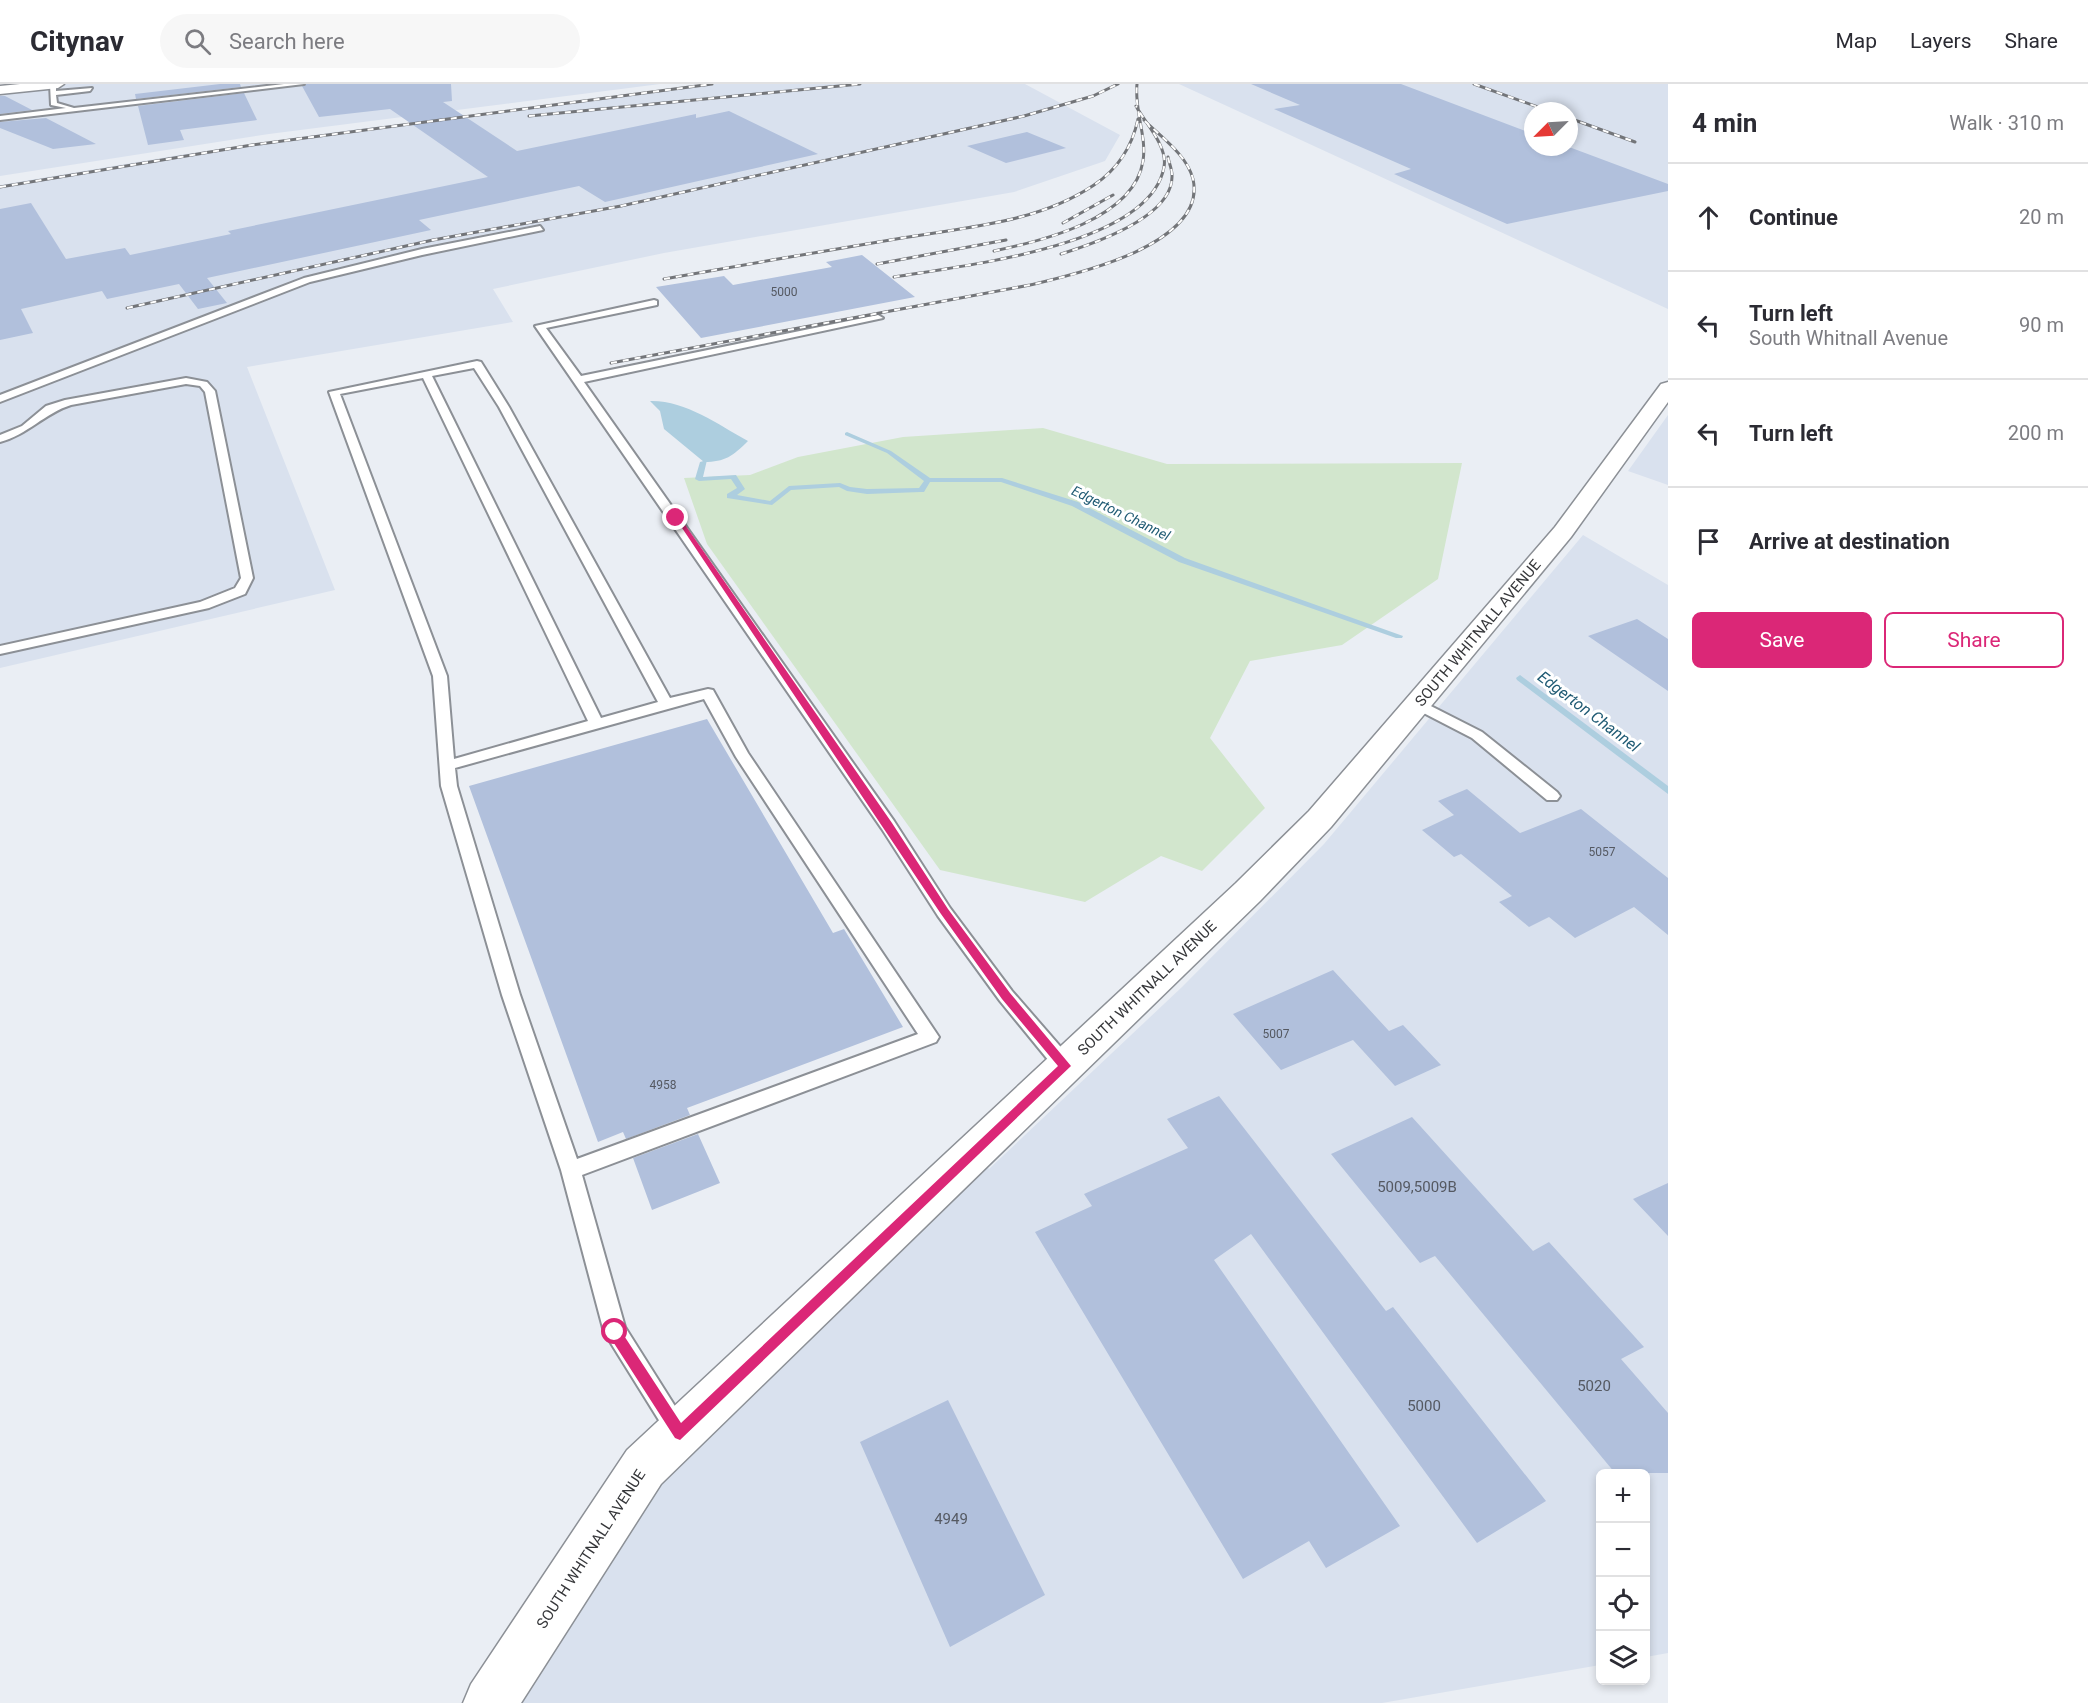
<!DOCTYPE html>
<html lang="en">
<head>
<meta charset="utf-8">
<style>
	:root { --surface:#fff; --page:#f7f7f7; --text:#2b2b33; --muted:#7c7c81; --line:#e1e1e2; --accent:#db2777 }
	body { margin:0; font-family:Roboto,sans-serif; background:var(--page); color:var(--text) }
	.controls { position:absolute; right:18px; bottom:18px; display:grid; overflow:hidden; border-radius:9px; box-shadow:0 3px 9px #0003 }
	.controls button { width:54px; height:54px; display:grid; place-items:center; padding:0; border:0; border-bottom:2px solid var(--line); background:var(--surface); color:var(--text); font:30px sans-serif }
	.compass { position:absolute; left:1524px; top:18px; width:54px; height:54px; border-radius:50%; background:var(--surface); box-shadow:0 3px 9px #0003; rotate:246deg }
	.stop { position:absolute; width:18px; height:18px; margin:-14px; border:4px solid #db2777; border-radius:50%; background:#fff }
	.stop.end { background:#db2777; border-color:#fff; box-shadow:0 2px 6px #0008 }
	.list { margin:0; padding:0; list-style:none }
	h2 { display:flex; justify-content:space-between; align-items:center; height:78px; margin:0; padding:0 24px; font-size:26px }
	h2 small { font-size:20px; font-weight:400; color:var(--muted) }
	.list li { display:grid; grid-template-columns:39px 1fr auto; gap:18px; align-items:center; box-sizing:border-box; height:108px; padding:0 24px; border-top:2px solid var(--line) }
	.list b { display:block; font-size:22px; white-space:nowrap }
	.list p { margin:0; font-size:20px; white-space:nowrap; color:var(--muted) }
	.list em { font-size:20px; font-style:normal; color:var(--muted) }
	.actions { display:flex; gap:12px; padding:18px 24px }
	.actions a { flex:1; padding:14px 0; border:2px solid var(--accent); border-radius:9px; text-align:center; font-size:21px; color:var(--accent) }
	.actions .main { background:var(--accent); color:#fff }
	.icon { flex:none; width:33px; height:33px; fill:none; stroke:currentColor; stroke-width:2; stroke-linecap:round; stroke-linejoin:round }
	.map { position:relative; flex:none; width:1668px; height:1619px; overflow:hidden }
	header { display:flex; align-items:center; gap:36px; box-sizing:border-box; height:84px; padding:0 30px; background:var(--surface); border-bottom:2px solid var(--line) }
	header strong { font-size:28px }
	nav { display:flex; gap:33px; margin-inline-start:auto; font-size:21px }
	.search { width:420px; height:54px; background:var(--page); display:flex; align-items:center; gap:15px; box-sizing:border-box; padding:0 21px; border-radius:33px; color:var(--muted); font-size:22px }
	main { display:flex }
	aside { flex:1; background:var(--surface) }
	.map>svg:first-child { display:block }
</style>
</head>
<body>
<header>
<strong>Citynav</strong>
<div class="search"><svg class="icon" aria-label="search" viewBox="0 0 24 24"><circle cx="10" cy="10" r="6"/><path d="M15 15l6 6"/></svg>Search here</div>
<nav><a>Map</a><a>Layers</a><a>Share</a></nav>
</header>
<main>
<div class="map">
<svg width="1668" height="1619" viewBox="0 0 1668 1619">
	<rect width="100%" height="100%" fill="#eaeef4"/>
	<path fill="#d9e1ee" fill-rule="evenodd" d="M 48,0 L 660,0 L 269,50 L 0,92 L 0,6 Z
		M 716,0 L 1025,0 L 1120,51 L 1105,77 L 1014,108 L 664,169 L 493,205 L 513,238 L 247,283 L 335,506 L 0,584 L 0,101 L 179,71 L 336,48 Z
		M 1179,0 L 1668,0 L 1668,225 ZM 1533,27 L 1569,27 L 1569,63 L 1533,63 Z
		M 1668,331 L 1668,401 L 1628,387 Z
		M 1583,451 L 1668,501 L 1668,1569 L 1646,1573 L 1646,1390 L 1600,1390 L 1600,1581 L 1382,1619 L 489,1619 L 644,1383 L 976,1066 L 989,1085 L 1182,903 L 1324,760 Z"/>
	<path fill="#d2e6cd" d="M 1043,344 L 1167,380 L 1462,379 L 1438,495 L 1342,561 L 1250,577 L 1210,654 L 1265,724 L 1202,787 L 1161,772 L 1085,818 L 940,786 L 707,460 L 684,394 L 750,391 L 798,373 L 903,353 Z"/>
	<path fill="#adcedf" d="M 650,317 C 685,316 717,340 748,357 C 733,372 725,378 704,378 L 664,345 L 660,327 Z"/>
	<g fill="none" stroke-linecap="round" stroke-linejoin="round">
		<path fill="#adcedf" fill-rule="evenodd" d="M 847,348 L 891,367 L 930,394 L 1002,394 L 1078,418 L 1185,474 L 1403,552 L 1402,554 L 1396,554 L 1179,478 L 1072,422 L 1001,398 L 930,398 L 924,408 L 921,408 L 867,410 L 847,407 L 839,403 L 791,406 L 772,421 L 727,414 L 727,410 L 737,404 L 731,395 L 699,397 L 695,395 L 700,378 L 707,376 L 703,393 L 736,391 L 745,405 L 737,411 L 770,417 L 789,402 L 840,399 L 850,403 L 867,405 L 919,404 L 924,397 L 887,369 L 845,351 L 845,349 Z
			M 1520,591 L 1668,702 L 1668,710 L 1517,596 L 1516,594 Z"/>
	</g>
	<path fill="#b1c0dc" d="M 220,0 L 240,0 L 241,3 L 136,15 L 135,10 Z
		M 306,0 L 451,0 L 452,17 L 443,18 L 517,67 L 696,30 L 696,34 L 729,27 L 818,70 L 605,118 L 579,102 L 419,136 L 431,146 L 207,194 L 227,219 L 198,225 L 179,200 L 107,215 L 102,207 L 21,225 L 33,249 L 0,256 L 0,125 L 31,119 L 66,175 L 125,164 L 130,171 L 231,150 L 228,147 L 488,93 L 390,25 L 319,33 L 302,2 Z
		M 1251,0 L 1401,0 L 1533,50 L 1533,63 L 1569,63 L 1668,100 L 1668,107 L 1507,140 L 1394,90 L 1411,85 L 1274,25 L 1300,21 Z
		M 244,9 L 257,36 L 180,46 L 184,56 L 148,61 L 138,22 Z
		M 0,12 L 5,12 L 32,26 L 0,30 Z
		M 46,34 L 96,60 L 53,65 L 0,44 L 0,38 Z
		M 1027,48 L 1066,64 L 1006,79 L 967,62 Z
		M 862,171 L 915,213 L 701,254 L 656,203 L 724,192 L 733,201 L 832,183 L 826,178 Z
		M 1637,535 L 1668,555 L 1668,607 L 1588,552 Z
		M 707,635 L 833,849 L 844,845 L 903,943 L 687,1024 L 690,1031 L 626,1055 L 623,1048 L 598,1058 L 469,702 Z
		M 1467,705 L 1520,749 L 1581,725 L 1668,794 L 1668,851 L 1634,823 L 1575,854 L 1549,833 L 1529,843 L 1499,818 L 1512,812 L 1461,770 L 1454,773 L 1422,746 L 1454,731 L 1438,717 Z
		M 1333,886 L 1389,947 L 1403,941 L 1441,981 L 1395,1002 L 1353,956 L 1281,986 L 1233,930 Z
		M 1219,1012 L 1386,1227 L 1393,1223 L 1546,1417 L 1477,1459 L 1251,1150 L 1214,1176 L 1400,1442 L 1326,1484 L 1309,1457 L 1243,1495 L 1035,1148 L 1092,1122 L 1084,1110 L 1188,1064 L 1167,1035 Z
		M 1412,1033 L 1533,1167 L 1549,1158 L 1644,1263 L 1621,1275 L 1668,1329 L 1668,1389 L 1615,1389 L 1435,1172 L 1420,1179 L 1331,1070 Z
		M 698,1050 L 720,1099 L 652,1126 L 633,1074 Z
		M 1668,1099 L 1668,1152 L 1633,1115 Z
		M 948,1316 L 1045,1511 L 950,1563 L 860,1358 Z"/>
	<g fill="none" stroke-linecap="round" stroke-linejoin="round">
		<defs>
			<path id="service" d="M 50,0 L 56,0 L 56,7 L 92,4 L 90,7 L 56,11 L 57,19 L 74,24 L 284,0 L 304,0 L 0,36 L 0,32 L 66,24 L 51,21 Z
				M 540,142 L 543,146 L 422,171 L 310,198 L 0,318 L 0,311 L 304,194 L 422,165 Z
				M 654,216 L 657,217 L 657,221 L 546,244 L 581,292 L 878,231 L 883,234 L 584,298 L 894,737 L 950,824 L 1012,907 L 1072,976 L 1074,982 L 1072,988 L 1065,990 L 1058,988 L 1000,917 L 938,832 L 882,745 L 535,242 Z
				M 477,277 L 481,278 L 509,323 L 670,614 L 708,605 L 713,606 L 748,669 L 939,953 L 936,958 L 582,1091 L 625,1243 L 690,1346 L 686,1354 L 678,1358 L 670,1354 L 604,1248 L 561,1086 L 502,911 L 441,702 L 433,592 L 329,308 ZM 474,284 L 499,323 L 658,618 L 601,634 L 432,292 ZM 423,294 L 588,637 L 454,675 L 447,592 L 340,310 ZM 704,615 L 736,673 L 918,950 L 577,1075 L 520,911 L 457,702 L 455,684 Z
				M 186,294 L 207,298 L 215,307 L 253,494 L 245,510 L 209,524 L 0,570 L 0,562 L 200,518 L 235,504 L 241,494 L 205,308 L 200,302 L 186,300 L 71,321 C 45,329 27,351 0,358 L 0,351 L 22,342 L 46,322 L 65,316 Z
				M 1417,615 L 1482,648 L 1557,708 L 1560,712 L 1557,716 L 1547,716 L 1472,654 L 1412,623 L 1410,620 Z"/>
			<path id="tertiary" d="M 20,0 L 64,0 L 58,4 L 0,10 L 0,2 Z
				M 1668,298 L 1668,318 L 1571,453 L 1331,743 L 1260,817 L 661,1400 L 521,1619 L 463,1619 L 471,1600 L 627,1366 L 1236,799 L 1309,727 L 1555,443 L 1661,300 Z"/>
		</defs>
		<use href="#service" stroke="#8c9096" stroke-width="4"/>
		<use href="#tertiary" stroke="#8c9096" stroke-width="3"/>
		<use href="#service" fill="#fff" fill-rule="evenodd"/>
		<use href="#tertiary" fill="#fff" fill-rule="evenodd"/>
		<defs>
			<path id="rail" d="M 1474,0 L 1549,27
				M 529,32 L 860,0
				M 1569,34 L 1635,58
				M 0,103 L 252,61 L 712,0
				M 1063,139 L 1113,111
				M 994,167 C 1042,157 1134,135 1143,77 C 1147,52 1134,26 1137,0
				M 1061,170 C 1093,160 1174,133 1172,91 C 1172,85 1169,79 1168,73
				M 877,180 L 1006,156
				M 894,193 C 959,182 1150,163 1164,83 C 1168,62 1145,39 1136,22
				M 664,195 C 743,181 823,167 902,154 C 966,143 1038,139 1094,101 C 1118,85 1132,63 1138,35
				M 127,224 L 433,156 L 621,122 L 1024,32 L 1093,12 L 1118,0
				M 611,279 L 1030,201 C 1073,191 1208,161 1193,95 C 1187,71 1161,53 1144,36"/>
		</defs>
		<use href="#rail" stroke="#737579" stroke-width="3"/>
		<use href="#rail" stroke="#fff" stroke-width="2" stroke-dasharray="6" stroke-linecap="butt"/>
	</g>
	<path fill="#db2777" d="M 674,432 L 679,432 L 892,739 L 948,825 L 1010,909 L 1071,982 L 680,1356 L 675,1354 L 610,1253 L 610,1244 L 619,1244 L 681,1339 L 1058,982 L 1002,915 L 941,830 Z"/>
	<g text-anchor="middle" stroke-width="6" stroke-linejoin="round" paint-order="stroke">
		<g font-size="12" fill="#555962">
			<text x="784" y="212">5000</text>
			<text x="1602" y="772">5057</text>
			<text x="1276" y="954">5007</text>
			<text x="663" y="1005">4958</text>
		</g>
		<g font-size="14" font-style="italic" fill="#205b74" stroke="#fff">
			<text transform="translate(1121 429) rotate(26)" y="5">Edgerton Channel</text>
		</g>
		<g font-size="15" fill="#36373a" stroke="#fff">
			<text transform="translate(1478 549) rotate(-50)" y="5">SOUTH WHITNALL AVENUE</text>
			<text transform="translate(1147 904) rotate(-44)" y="5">SOUTH WHITNALL AVENUE</text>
			<text transform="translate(591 1465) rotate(-57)" y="5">SOUTH WHITNALL AVENUE</text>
		</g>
		<g font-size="15" fill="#555962">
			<text x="1417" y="1108">5009,5009B</text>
			<text x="1594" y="1307">5020</text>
			<text x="1424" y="1327">5000</text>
			<text x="951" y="1440">4949</text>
		</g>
		<g font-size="16" font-style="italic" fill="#205b74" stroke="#fff">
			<text transform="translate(1589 627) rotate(37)" y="6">Edgerton Channel</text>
		</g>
	</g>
</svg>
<div class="controls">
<button>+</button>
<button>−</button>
<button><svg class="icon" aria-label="locate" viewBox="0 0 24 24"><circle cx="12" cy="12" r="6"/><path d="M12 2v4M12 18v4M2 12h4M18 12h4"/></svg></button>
<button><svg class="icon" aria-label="layers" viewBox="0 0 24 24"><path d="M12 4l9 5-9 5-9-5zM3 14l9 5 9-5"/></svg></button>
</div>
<svg class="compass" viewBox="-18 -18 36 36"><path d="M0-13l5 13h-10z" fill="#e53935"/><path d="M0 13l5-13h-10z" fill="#7c7c81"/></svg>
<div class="stop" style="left:615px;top:1248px"></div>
<div class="stop end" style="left:676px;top:434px"></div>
</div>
<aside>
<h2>4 min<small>Walk · 310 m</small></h2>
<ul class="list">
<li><svg class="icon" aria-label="ahead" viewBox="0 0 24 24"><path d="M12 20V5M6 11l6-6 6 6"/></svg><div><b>Continue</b></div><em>20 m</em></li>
<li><svg class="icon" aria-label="left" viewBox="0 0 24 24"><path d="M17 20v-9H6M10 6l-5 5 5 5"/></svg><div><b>Turn left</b><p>South Whitnall Avenue</p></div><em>90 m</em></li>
<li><svg class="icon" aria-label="left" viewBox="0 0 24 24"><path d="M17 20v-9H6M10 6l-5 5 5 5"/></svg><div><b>Turn left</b></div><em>200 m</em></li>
<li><svg class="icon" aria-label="arrive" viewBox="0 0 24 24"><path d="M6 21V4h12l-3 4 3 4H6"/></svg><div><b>Arrive at destination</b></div></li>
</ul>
<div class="actions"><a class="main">Save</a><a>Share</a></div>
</aside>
</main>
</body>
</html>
